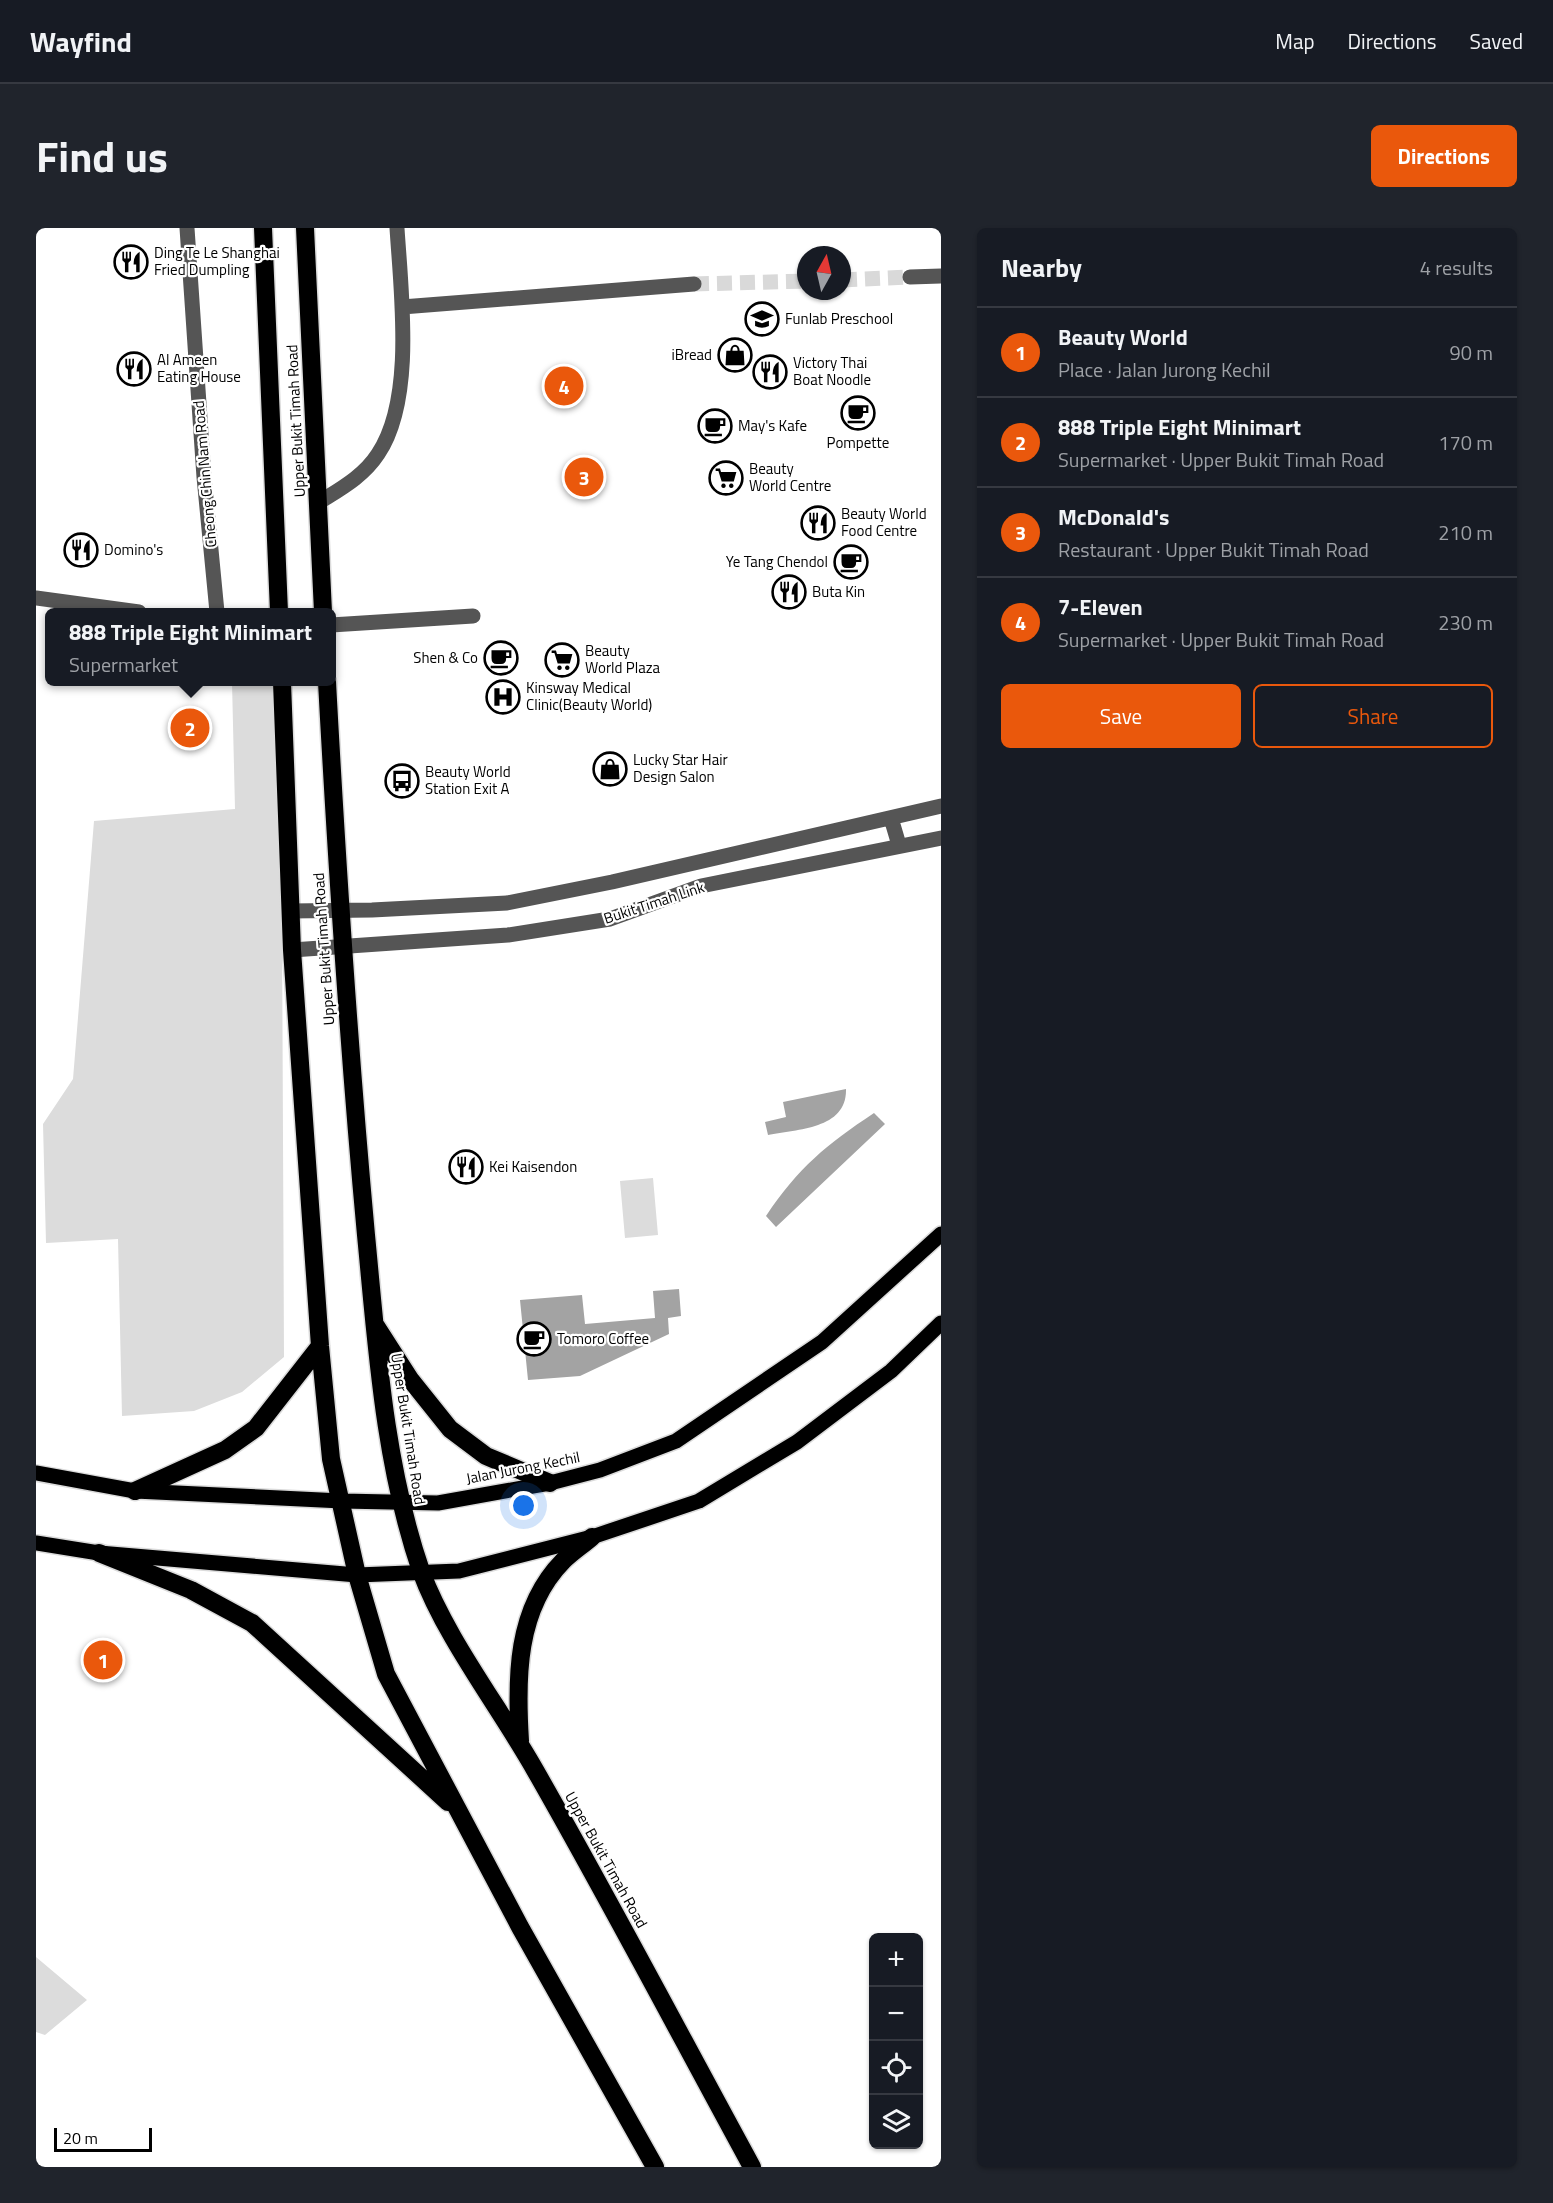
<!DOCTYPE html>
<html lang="en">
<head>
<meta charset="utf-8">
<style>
	:root { --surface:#171b24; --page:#20242c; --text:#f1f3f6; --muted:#9ea1a6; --line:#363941; --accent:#ea580c }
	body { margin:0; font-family:"Titillium Web",sans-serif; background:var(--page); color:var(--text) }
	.controls { position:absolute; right:18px; bottom:18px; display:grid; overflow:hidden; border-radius:9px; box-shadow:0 2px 4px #0004 }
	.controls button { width:54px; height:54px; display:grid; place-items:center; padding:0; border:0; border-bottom:2px solid var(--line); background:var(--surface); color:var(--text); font:30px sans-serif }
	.compass { position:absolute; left:761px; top:18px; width:54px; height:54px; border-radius:50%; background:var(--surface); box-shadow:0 2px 4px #0004; rotate:8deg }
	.scale { position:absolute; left:18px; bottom:15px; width:98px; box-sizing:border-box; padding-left:6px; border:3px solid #000; border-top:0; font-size:16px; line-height:21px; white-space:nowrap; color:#000; -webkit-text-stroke:4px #fff; paint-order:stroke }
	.you { position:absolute; left:488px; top:1278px; width:21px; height:21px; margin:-15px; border:4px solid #fff; border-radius:50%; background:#1a73e8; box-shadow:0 0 0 9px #1a73e833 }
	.badge { display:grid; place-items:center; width:39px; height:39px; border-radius:50%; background:var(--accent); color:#fff; font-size:20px; font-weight:700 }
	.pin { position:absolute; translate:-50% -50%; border:3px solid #fff; box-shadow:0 2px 6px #0006 }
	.popup { position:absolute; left:9px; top:380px; width:291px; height:78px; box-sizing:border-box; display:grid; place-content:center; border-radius:9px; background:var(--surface); filter:drop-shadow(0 2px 4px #0005); font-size:20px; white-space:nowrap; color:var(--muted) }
	.popup b { font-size:22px; color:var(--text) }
	.popup::after { content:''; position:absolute; left:50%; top:100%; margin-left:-12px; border:12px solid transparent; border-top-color:var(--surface) }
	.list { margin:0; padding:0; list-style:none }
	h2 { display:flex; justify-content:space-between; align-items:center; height:78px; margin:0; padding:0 24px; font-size:26px }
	h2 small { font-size:20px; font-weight:400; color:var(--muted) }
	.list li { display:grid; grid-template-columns:39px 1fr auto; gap:18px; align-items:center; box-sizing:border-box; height:90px; padding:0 24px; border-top:2px solid var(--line) }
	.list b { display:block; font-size:22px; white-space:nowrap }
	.list p { margin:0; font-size:20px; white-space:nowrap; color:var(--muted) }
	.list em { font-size:20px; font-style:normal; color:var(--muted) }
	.actions { display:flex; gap:12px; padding:18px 24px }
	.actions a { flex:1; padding:14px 0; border:2px solid var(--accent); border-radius:9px; text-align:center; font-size:21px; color:var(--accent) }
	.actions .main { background:var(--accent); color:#fff }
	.icon { flex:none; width:33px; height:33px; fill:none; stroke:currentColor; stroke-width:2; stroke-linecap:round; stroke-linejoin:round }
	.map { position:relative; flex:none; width:905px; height:1939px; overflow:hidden; border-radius:9px }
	header { display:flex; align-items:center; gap:36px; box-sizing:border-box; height:84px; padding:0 30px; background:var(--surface); border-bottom:2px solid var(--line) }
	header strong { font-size:28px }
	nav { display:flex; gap:33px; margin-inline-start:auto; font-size:21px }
	.intro { display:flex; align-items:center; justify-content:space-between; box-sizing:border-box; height:144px; padding:0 36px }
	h1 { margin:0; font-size:42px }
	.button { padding:15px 27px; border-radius:9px; background:var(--accent); color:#fff; font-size:21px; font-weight:700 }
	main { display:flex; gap:36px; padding:0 36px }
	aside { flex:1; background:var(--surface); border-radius:9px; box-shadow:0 2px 4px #0004 }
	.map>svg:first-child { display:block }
</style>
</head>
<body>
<header>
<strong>Wayfind</strong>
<nav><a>Map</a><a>Directions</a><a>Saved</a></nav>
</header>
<div class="intro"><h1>Find us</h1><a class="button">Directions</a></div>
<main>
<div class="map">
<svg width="905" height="1939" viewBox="0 0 905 1939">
	<rect width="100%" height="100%" fill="#fff"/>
	<path fill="#dcdcdc" d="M 196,454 L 233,454 L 245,474 L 248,1129 L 206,1164 L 158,1183 L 86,1188 L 82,1011 L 10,1015 L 7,896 L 37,851 L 58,593 L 199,581 Z
		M 617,950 L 622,1007 L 589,1010 L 584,953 Z
		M 0,1729 L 51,1772 L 9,1807 L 0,1804 Z"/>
	<path fill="#a3a3a3" d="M 810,861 C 811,901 762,901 732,907 L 729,894 L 750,889 L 747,874 Z
		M 838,885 L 849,896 L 740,999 L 730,988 C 763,939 790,917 838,885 Z
		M 643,1061 L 645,1088 L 632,1090 L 633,1106 L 544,1148 L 492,1152 L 484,1072 L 546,1067 L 549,1096 L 619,1090 L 617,1063 Z"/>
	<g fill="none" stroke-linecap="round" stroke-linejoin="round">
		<path stroke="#d9d9d9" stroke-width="15" stroke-dasharray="15 8" stroke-linecap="butt" d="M 806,52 L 874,49
			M 658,56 L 770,53"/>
		<defs>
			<path id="major" d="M 0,1245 L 99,1263 L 306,1273 L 402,1275 L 514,1255 L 564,1242 L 640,1213 L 786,1114 L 905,1006
				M 0,1315 L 63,1325 L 321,1347 L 423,1343 L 556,1309 L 663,1273 L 761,1214 L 855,1143 L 905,1095"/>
			<path id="highway" d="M 227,0 L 243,384
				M 269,0 L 287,384
				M 246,454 L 256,722 L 284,1118 L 295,1231 L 321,1347 L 350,1446 L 484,1699 L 619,1939
				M 291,454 C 301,639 313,823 330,1007 C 341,1120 348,1235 385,1343 C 409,1409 464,1480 499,1542 C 574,1673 644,1807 716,1939
				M 340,1098 L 374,1151 L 414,1201 L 450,1228 L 514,1255
				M 99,1263 L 189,1222 L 220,1200 L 284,1118
				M 63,1325 L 155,1362 L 216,1395 L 412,1574
				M 484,1513 C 480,1450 480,1381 527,1333 C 536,1324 547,1317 556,1309"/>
		</defs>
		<use href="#major" stroke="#dbdbdb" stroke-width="18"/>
		<use href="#highway" stroke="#dbdbdb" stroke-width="21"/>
		<path stroke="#555" stroke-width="15" d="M 151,0 L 168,249 L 181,384
			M 874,49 L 905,48
			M 366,79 L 658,56
			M 282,275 C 304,261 327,249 342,226 C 379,171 365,65 361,0
			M 0,370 L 103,384
			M 295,397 L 437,388
			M 855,590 L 863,617
			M 254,683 L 336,682 L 471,675 L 576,654 L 905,578
			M 256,722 L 472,707 L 574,691 L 665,658 L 905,610"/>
		<use href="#major" stroke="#000" stroke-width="15"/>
		<use href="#highway" stroke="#000" stroke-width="18"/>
	</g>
	<defs>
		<symbol id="restaurant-ring" viewBox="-11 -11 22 22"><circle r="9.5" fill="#fff" stroke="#000" stroke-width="1.5"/><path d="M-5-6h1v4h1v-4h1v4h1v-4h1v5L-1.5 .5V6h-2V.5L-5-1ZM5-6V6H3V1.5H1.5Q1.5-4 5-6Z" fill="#000"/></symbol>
		<symbol id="school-ring" viewBox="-11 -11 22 22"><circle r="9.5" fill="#fff" stroke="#000" stroke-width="1.5"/><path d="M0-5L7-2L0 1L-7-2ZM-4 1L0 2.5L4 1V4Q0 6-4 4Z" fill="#000"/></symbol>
		<symbol id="shop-ring" viewBox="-11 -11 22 22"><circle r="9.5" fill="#fff" stroke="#000" stroke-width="1.5"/><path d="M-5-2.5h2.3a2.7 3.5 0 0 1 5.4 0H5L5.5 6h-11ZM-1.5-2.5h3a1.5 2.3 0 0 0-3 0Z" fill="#000"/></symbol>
		<symbol id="cafe-ring" viewBox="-11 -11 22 22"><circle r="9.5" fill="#fff" stroke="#000" stroke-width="1.5"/><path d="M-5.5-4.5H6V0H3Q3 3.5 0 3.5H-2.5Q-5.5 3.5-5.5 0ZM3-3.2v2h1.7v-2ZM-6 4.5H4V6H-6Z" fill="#000"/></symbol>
		<symbol id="supermarket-ring" viewBox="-11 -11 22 22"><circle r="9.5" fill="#fff" stroke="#000" stroke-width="1.5"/><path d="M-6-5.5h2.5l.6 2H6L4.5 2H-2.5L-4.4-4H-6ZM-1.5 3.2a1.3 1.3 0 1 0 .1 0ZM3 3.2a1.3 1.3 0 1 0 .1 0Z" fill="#000"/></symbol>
		<symbol id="hospital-ring" viewBox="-11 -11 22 22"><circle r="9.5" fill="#fff" stroke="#000" stroke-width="1.5"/><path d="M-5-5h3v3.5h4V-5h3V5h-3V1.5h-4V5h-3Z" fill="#000"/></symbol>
		<symbol id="bus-ring" viewBox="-11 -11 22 22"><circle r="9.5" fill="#fff" stroke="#000" stroke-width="1.5"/><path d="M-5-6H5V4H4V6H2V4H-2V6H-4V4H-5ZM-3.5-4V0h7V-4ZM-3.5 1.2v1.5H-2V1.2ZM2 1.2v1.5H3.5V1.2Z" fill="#000"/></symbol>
	</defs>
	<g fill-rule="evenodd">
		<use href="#restaurant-ring" x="76" y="15" width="38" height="38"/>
		<use href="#school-ring" x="707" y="72" width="38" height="38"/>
		<use href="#shop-ring" x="680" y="108" width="38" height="38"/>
		<use href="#restaurant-ring" x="79" y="122" width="38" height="38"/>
		<use href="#restaurant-ring" x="715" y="125" width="38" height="38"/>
		<use href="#cafe-ring" x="803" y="166" width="38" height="38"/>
		<use href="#cafe-ring" x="660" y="179" width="38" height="38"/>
		<use href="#supermarket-ring" x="671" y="231" width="38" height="38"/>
		<use href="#restaurant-ring" x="763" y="276" width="38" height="38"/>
		<use href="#restaurant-ring" x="26" y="303" width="38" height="38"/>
		<use href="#cafe-ring" x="796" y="315" width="38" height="38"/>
		<use href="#restaurant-ring" x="734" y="345" width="38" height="38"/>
		<use href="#cafe-ring" x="446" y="411" width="38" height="38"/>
		<use href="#supermarket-ring" x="507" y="413" width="38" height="38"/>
		<use href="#hospital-ring" x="448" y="450" width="38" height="38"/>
		<use href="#shop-ring" x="555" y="522" width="38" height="38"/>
		<use href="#bus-ring" x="347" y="534" width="38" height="38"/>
		<use href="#restaurant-ring" x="411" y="920" width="38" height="38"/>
		<use href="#cafe-ring" x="479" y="1092" width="38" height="38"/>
	</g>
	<g text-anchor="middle" stroke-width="4.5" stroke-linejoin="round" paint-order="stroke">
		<g font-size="15" fill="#000" stroke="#fff" text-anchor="start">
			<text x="118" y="30">Ding Te Le Shanghai<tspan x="118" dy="17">Fried Dumpling</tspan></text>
			<text x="749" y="96">Funlab Preschool</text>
			<text x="676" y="132" text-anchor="end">iBread</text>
			<text x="121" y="137">Al Ameen<tspan x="121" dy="17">Eating House</tspan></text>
			<text x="757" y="140">Victory Thai<tspan x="757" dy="17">Boat Noodle</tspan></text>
			<text x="702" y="203">May's Kafe</text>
			<text x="822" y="220" text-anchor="middle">Pompette</text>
			<text x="713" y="246">Beauty<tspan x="713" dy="17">World Centre</tspan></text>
			<text x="805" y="291">Beauty World<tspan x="805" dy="17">Food Centre</tspan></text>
			<text x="68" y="327">Domino's</text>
			<text x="792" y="339" text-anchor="end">Ye Tang Chendol</text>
			<text x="776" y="369">Buta Kin</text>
			<text x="549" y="428">Beauty<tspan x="549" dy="17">World Plaza</tspan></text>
			<text x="442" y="435" text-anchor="end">Shen &amp; Co</text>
			<text x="490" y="465">Kinsway Medical<tspan x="490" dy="17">Clinic(Beauty World)</tspan></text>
			<text x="597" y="537">Lucky Star Hair<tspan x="597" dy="17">Design Salon</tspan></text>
			<text x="389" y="549">Beauty World<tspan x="389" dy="17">Station Exit A</tspan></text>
			<text x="453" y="944">Kei Kaisendon</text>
			<text x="521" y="1116">Tomoro Coffee</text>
		</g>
		<g font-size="15" fill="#000" stroke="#fff">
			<text transform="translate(260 193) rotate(-93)" y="5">Upper Bukit Timah Road</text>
			<text transform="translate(169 246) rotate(-95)" y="5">Cheong Chin Nam Road</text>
			<text transform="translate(618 675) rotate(-18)" y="5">Bukit Timah Link</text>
			<text transform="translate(288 721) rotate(-94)" y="5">Upper Bukit Timah Road</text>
			<text transform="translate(372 1201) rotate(81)" y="5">Upper Bukit Timah Road</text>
			<text transform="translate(487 1240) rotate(-11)" y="5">Jalan Jurong Kechil</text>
			<text transform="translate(570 1632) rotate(61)" y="5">Upper Bukit Timah Road</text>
		</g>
	</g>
</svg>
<div class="controls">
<button>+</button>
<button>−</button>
<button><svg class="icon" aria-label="locate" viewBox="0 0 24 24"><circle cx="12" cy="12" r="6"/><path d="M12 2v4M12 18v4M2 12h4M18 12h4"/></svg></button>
<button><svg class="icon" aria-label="layers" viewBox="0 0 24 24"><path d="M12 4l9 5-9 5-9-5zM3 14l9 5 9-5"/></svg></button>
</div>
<svg class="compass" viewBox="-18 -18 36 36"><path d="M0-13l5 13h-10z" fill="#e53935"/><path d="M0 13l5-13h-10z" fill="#9ea1a6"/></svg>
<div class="scale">20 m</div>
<div class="you"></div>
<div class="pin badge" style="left:67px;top:1432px">1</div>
<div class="pin badge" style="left:154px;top:500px">2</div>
<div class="popup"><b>888 Triple Eight Minimart</b>Supermarket</div>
<div class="pin badge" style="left:548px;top:249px">3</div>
<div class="pin badge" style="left:528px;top:158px">4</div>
</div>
<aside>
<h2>Nearby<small>4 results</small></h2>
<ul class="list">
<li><span class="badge">1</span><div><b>Beauty World</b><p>Place · Jalan Jurong Kechil</p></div><em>90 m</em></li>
<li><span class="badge">2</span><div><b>888 Triple Eight Minimart</b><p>Supermarket · Upper Bukit Timah Road</p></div><em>170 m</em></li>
<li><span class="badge">3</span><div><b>McDonald's</b><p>Restaurant · Upper Bukit Timah Road</p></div><em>210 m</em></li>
<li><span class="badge">4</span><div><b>7-Eleven</b><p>Supermarket · Upper Bukit Timah Road</p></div><em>230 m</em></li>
</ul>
<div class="actions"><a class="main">Save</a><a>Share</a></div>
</aside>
</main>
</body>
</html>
